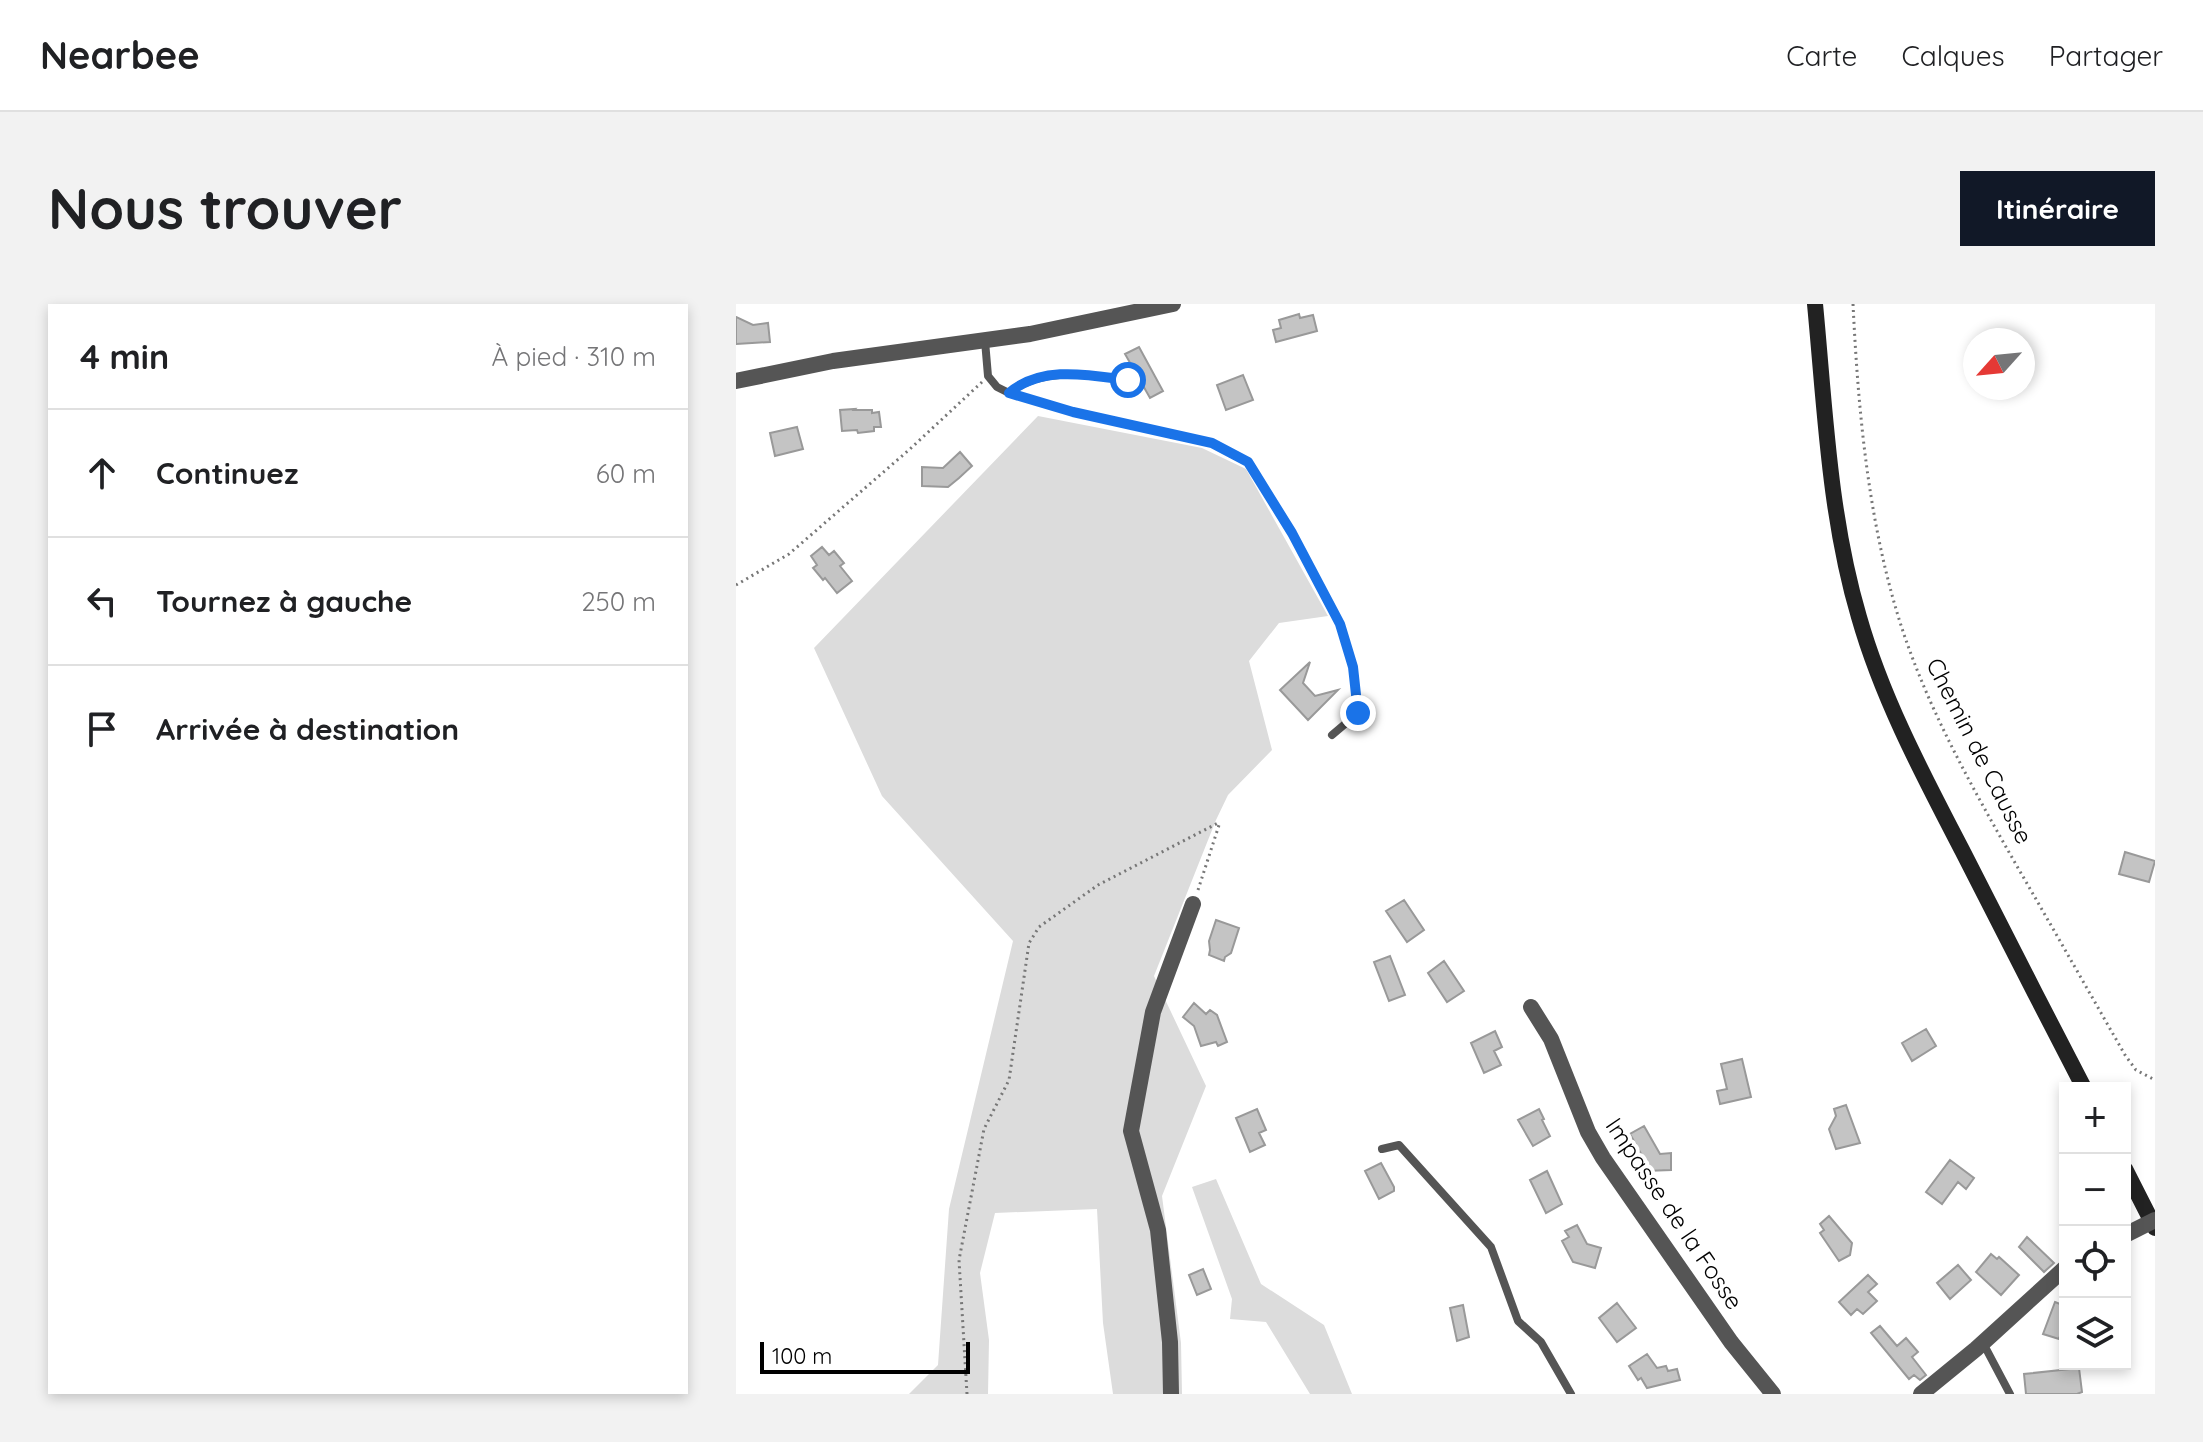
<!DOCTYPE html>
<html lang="fr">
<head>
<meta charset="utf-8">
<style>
	:root { --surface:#fff; --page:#f2f2f2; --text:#202124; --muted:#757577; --line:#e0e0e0; --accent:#111827 }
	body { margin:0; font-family:Quicksand,sans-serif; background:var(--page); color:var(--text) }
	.controls { position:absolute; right:24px; bottom:24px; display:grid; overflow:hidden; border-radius:0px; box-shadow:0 4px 12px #0003 }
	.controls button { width:72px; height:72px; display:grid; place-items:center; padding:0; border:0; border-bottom:2px solid var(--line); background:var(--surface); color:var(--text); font:40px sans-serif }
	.compass { position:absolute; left:1227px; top:24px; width:72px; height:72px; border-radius:50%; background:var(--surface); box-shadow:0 4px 12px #0003; rotate:243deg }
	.scale { position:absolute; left:24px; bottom:20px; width:210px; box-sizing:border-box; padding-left:8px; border:4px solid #000; border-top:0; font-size:22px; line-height:28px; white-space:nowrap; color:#000; -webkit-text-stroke:6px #fff; paint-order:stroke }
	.stop { position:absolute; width:24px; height:24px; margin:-18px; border:6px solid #1a73e8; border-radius:50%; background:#fff }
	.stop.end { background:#1a73e8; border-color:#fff; box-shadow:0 2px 8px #0008 }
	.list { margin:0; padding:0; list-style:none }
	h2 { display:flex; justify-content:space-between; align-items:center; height:104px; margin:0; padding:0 32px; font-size:34px }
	h2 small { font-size:26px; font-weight:400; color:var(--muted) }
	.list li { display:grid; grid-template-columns:52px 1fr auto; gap:24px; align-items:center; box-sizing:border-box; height:128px; padding:0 32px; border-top:2px solid var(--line) }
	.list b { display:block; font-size:30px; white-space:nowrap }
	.list em { font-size:26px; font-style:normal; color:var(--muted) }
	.icon { flex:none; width:44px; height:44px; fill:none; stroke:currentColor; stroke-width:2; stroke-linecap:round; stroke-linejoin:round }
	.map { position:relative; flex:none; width:1419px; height:1090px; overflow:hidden; border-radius:0px }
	header { display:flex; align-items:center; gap:48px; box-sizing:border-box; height:112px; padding:0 40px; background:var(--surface); border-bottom:2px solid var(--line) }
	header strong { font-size:38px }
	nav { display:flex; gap:44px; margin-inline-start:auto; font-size:28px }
	.intro { display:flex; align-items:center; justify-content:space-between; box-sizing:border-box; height:192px; padding:0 48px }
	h1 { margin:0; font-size:56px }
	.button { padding:20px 36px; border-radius:0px; background:var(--accent); color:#fff; font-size:28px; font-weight:700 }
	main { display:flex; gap:48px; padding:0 48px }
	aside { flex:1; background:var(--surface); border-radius:0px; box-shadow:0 4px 12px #0003 }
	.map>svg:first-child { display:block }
</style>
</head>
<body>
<header>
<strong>Nearbee</strong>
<nav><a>Carte</a><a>Calques</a><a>Partager</a></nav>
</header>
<div class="intro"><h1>Nous trouver</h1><a class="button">Itinéraire</a></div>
<main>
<aside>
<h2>4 min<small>À pied · 310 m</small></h2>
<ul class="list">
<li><svg class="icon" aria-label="ahead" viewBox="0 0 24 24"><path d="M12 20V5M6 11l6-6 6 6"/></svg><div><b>Continuez</b></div><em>60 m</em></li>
<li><svg class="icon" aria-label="left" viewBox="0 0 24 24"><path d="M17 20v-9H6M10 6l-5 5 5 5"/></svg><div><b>Tournez à gauche</b></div><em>250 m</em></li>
<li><svg class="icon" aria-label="arrive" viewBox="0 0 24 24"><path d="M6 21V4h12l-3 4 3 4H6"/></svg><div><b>Arrivée à destination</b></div></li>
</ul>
</aside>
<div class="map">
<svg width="1419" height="1090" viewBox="0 0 1419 1090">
	<rect width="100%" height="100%" fill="#fff"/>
	<path fill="#dcdcdc" d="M 302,112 L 466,144 L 510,165 L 592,312 L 543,319 L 513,357 L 536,446 L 492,491 L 480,516 L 418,672 L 470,782 L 426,892 L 445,1039 L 446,1090 L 377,1090 L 367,1019 L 361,905 L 259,909 L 244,969 L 253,1036 L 252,1090 L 173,1090 L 202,1061 L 213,905 L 277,637 L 146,492 L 78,344 Z
		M 480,875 L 525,980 L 588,1021 L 616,1090 L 574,1090 L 530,1018 L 494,1015 L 496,995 L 456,883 Z"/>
	<path fill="#c4c4c4" stroke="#999" stroke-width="2" d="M 563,10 L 564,14 L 577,11 L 581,27 L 540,38 L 537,26 L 545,24 L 543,16 Z
		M 0,13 L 17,21 L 32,19 L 34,38 L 0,40 Z
		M 403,43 L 427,87 L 414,94 L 389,50 Z
		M 507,71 L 517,96 L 490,106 L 481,81 Z
		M 119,105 L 118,106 L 136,106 L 136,109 L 143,108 L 145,123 L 138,123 L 138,127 L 122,129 L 121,126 L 106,127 L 104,106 Z
		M 61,123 L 67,145 L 39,152 L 34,129 Z
		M 224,148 L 236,162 L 223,174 L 212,183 L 186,182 L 186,163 L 207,164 Z
		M 86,243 L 93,251 L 98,247 L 108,259 L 104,262 L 116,277 L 101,289 L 89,274 L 87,276 L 77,264 L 81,261 L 75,252 Z
		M 574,358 L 567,379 L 579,392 L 602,386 L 572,416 L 544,386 Z
		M 1389,548 L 1419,557 L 1413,578 L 1383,570 Z
		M 668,596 L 688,626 L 671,638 L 650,607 Z
		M 480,616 L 503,624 L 495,649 L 489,653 L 488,657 L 473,651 L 474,646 L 473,637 Z
		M 654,652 L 669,691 L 653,697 L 638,658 Z
		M 708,657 L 728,687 L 711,698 L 692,669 Z
		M 458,699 L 470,710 L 474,706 L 481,711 L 491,738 L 482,742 L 480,738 L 465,742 L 458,722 L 447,713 Z
		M 1190,725 L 1200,742 L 1176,757 L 1166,739 Z
		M 759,727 L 766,743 L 758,747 L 765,761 L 748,769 L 735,739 Z
		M 1006,755 L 1015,793 L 984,800 L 981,787 L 991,785 L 985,760 Z
		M 1110,801 L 1124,839 L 1100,845 L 1093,825 L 1100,812 L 1098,805 Z
		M 521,805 L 530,826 L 523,829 L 529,841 L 514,848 L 500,814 Z
		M 803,805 L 808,815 L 806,816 L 814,832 L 797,842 L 782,816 Z
		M 908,822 L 924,850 L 935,849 L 935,866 L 909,867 L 908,855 L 894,830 Z
		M 1214,856 L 1238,874 L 1230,885 L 1222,878 L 1206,900 L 1190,888 Z
		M 645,859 L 658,883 L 658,887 L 643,895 L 629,867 Z
		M 811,867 L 826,900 L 810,909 L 794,876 Z
		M 1093,912 L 1116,939 L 1114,951 L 1103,957 L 1084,929 L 1088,926 L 1084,920 Z
		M 841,921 L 851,940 L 865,944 L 859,964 L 837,958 L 826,937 L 833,933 L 829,927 Z
		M 1291,933 L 1318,959 L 1308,968 L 1283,943 Z
		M 1255,950 L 1261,955 L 1263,953 L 1283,971 L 1265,991 L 1240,968 Z
		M 1222,961 L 1235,976 L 1214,995 L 1201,979 Z
		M 467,965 L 475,985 L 461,991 L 453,971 Z
		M 1132,971 L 1141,980 L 1132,988 L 1141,997 L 1127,1010 L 1121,1005 L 1115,1011 L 1103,998 Z
		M 1319,998 L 1329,1002 L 1329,1031 L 1325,1029 L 1323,1035 L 1307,1030 Z
		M 881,999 L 900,1024 L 881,1038 L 863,1014 Z
		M 727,1001 L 733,1033 L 721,1037 L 714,1004 Z
		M 1144,1022 L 1161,1042 L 1170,1034 L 1182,1048 L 1176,1053 L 1190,1071 L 1184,1076 L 1178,1071 L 1173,1075 L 1135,1029 Z
		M 911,1050 L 921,1064 L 930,1062 L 932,1067 L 941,1065 L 944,1076 L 911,1084 L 905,1074 L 902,1076 L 893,1062 Z
		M 1343,1064 L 1346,1088 L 1341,1090 L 1290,1090 L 1288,1070 Z"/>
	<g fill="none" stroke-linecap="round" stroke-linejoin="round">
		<path stroke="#777" stroke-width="3" stroke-dasharray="2 4" stroke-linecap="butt" d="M 1117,0 C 1122,102 1131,206 1160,305 C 1186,394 1232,476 1278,557 C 1315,621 1352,686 1389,751 L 1400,766 L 1419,776
			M 0,281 L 53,250 L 174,145 L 246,78
			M 462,586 L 484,518
			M 231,1090 L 223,956 L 248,825 L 273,776 L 293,639 L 303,623 L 362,581 L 484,518"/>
		<path stroke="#555" stroke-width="8" d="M 249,37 L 252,72 L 261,83 L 273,89 L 337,108 L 476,139 L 512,158 L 556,229 L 604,320 L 617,363 L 622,409 L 596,431
			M 273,89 C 306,62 353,71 392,76
			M 646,845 L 663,841 L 755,943 L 782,1017 L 805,1038 L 835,1090
			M 1247,1039 L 1274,1090"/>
		<path stroke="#555" stroke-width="16" d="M 0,77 L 97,57 L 294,30 L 437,0
			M 795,703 L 815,735 L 852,828 L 867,854 L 995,1038 L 1037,1090
			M 435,1090 L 434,1038 L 422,926 L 395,827 L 417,708 L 457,600
			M 1185,1090 L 1240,1045 L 1329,964"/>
		<path stroke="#222" stroke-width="16" d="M 1079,0 C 1089,104 1093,212 1123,313 C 1146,394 1187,471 1226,546 C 1266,625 1307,705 1348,784
			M 1389,865 L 1419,924"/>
		<path stroke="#555" stroke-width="16" d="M 1389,931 L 1419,916"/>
	</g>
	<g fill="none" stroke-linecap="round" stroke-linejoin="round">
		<path stroke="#1a73e8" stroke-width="10" d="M 392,76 C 353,71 306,61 273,89 L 337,108 L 476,139 L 512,158 L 556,229 L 604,320 L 617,363 L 622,409"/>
	</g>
	<g text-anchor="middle" stroke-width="8" stroke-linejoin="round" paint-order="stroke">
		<g font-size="24" fill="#000" stroke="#fff">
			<text transform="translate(1243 447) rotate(63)" y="8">Chemin de Causse</text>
			<text transform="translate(938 910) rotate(56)" y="8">Impasse de la Fosse</text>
		</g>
	</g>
</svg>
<div class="controls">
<button>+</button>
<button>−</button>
<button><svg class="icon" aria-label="locate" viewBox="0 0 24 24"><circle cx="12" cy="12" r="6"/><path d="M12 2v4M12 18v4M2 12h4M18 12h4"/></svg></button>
<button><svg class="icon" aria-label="layers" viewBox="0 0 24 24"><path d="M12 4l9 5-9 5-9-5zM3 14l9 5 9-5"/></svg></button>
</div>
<svg class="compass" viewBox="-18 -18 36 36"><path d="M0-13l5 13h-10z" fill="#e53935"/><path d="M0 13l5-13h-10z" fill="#757577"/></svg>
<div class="scale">100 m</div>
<div class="stop" style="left:392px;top:76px"></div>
<div class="stop end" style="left:622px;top:409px"></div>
</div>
</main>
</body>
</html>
